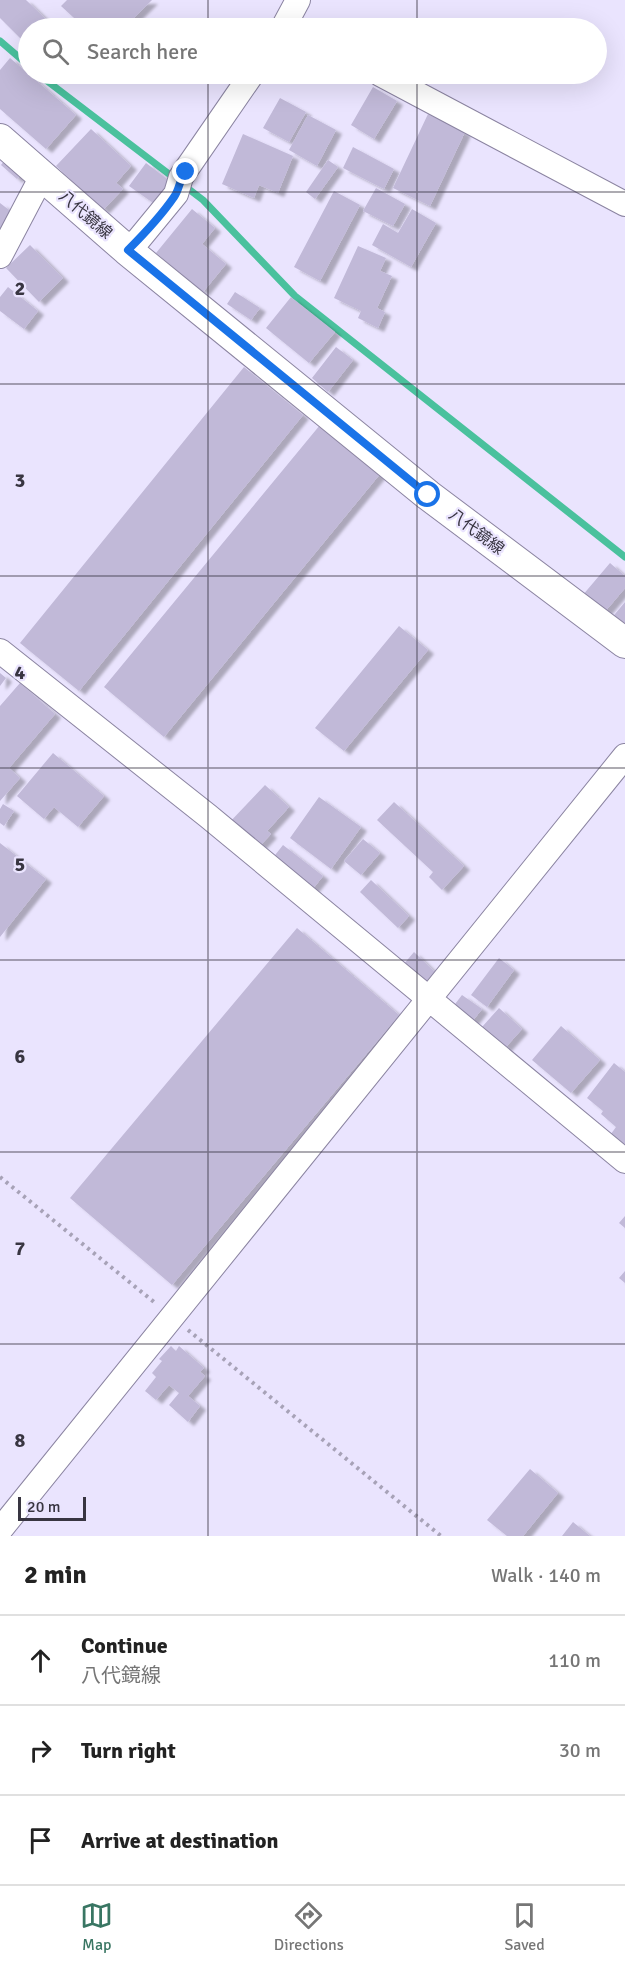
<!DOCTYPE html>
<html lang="en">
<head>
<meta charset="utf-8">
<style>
	:root { --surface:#fff; --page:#f6f6f6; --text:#222; --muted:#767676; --line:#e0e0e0; --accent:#397663 }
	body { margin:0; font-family:Signika,"Noto Sans JP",sans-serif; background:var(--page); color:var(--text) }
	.scale { position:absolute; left:18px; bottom:15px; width:68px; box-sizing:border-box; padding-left:6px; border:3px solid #383541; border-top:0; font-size:16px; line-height:21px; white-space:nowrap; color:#383541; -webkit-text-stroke:4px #eae4fe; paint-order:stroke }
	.stop { position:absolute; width:18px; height:18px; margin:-14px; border:4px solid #1a73e8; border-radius:50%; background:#fff }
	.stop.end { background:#1a73e8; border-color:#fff; box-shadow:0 2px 6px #0008 }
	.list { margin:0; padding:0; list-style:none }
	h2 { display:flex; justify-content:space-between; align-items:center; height:78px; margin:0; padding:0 24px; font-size:26px }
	h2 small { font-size:20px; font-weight:400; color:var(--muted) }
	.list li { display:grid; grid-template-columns:39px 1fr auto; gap:18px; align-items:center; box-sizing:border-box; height:90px; padding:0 24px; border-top:2px solid var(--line) }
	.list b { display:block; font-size:22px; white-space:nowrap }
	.list p { margin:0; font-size:20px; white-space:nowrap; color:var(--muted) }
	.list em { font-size:20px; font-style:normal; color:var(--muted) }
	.icon { flex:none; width:33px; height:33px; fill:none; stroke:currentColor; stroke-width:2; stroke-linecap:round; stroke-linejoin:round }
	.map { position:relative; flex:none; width:625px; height:1536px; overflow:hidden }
	.search { position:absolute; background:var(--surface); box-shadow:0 6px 24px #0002; left:18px; right:18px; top:18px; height:66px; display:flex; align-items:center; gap:15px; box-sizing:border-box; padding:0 21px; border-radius:33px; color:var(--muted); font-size:22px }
	.sheet { height:348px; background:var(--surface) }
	nav { display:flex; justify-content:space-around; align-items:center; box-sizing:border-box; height:84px; border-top:2px solid var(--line); background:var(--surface); font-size:16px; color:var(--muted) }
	nav a { display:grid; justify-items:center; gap:3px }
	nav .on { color:var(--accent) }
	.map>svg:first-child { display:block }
</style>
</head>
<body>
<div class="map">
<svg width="625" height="1536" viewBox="0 0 625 1536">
	<defs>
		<filter id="shadow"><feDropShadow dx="6" dy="4" stdDeviation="1.5" flood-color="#0004"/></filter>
	</defs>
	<rect width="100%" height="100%" fill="#eae4fe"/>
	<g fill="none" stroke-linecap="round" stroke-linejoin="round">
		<path stroke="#4ac19d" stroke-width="7" d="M 0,41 L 28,65
			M 38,74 L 203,200 L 295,296 L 625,557"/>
	</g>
	<path fill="#c1b9d8" filter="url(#shadow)" d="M 0,0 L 26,0 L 55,28 L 28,28 L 28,46 L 0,18 Z
		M 67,0 L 152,0 L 124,28 L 85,28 L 61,6 Z
		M 10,58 L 76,115 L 46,149 L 0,109 L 0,70 Z
		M 373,87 L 397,101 L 374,139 L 351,125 Z
		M 280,98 L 306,112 L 289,142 L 263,128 Z
		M 428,114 L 465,132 L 430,206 L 393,188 Z
		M 308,115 L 336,130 L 317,166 L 289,150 Z
		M 91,129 L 131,166 L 116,183 L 123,189 L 103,210 L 56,166 Z
		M 243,134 L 293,156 L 278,193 L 259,185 L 254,198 L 222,184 Z
		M 353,147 L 394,169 L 384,189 L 343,168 Z
		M 8,156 L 25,171 L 17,179 L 1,165 Z
		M 328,160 L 338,167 L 315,199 L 306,192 Z
		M 146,163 L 175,185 L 159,207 L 129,186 Z
		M 376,188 L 405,204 L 393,226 L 363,211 Z
		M 334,191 L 360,205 L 320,281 L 294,267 Z
		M 0,203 L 13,213 L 0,230 Z
		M 192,209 L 215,228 L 202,244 L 226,264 L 203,292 L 156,253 Z
		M 412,209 L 436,223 L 411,267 L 372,245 L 383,224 L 398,233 Z
		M 30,245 L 63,278 L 39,302 L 6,268 Z
		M 358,246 L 386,258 L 380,271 L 392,276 L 377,308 L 385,312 L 378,328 L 358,318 L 361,311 L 334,298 Z
		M 8,287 L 38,311 L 24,329 L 0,311 L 0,297 Z
		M 235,292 L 260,308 L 251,320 L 227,304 Z
		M 291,297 L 335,332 L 309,363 L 266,328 Z
		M 336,347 L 353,360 L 328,392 L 312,378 Z
		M 244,367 L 303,415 L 79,691 L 20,643 Z
		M 320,425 L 380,474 L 164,737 L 104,687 Z
		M 610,563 L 625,576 L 625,588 L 603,614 L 582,596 Z
		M 625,602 L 625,633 L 610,620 Z
		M 399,626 L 428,650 L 344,751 L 315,728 Z
		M 0,673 L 6,678 L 0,686 Z
		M 20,683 L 55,714 L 9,768 L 20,778 L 0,801 L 0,706 Z
		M 53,753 L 104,796 L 78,827 L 54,807 L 44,819 L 17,796 Z
		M 265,785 L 289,807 L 267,831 L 271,834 L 255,851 L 227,825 Z
		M 319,797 L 361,827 L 331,869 L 290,838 Z
		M 394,802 L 464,866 L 442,890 L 429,877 L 433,872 L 377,820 Z
		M 3,804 L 14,811 L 4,826 L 0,823 L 0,809 Z
		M 363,839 L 380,853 L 361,875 L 344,861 Z
		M 0,843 L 46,879 L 0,937 Z
		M 283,845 L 323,876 L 308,895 L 268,864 Z
		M 371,880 L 409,916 L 398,928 L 360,892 Z
		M 297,928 L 399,1015 L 172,1285 L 70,1198 Z
		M 414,952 L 443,980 L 432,992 L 403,965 Z
		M 499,958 L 514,970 L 487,1007 L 471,995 Z
		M 462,995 L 482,1009 L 471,1023 L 452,1008 Z
		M 499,1008 L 522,1029 L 505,1048 L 482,1027 Z
		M 561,1026 L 600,1060 L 571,1093 L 532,1060 Z
		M 614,1063 L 625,1072 L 625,1150 L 608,1138 L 616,1127 L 601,1114 L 603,1111 L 587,1098 Z
		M 625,1216 L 625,1228 L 619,1223 Z
		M 625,1271 L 625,1283 L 619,1278 Z
		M 171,1346 L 176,1351 L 179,1346 L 204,1368 L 200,1372 L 205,1376 L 188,1396 L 200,1406 L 188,1422 L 169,1405 L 179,1393 L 169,1385 L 156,1400 L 145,1391 L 156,1377 L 152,1373 L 162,1361 L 159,1359 Z
		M 530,1469 L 558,1493 L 523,1536 L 507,1536 L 487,1520 Z
		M 573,1522 L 590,1536 L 562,1536 Z"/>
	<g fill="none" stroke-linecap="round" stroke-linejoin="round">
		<defs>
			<path id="minor" d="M 283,28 L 298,0
				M 380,74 L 625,204
				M 127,250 L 139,239 L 176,194 L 181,177 L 252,74
				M 0,256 L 42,176
				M 0,651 L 208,816 L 625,1161
				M 0,1530 L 625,756"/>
			<path id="major" d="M 0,139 L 127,250 L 428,495 L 625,643"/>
		</defs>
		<use href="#minor" stroke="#8b84a1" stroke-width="26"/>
		<use href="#major" stroke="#8b84a1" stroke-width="32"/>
		<path stroke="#a7a2b7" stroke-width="4" stroke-dasharray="3 4.5" stroke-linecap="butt" d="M 0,1177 L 154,1302
			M 188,1330 L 441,1536"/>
		<use href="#minor" stroke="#fff" stroke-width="24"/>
		<use href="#major" stroke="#fff" stroke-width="30"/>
	</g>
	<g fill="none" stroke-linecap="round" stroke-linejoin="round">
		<path stroke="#1a73e8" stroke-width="8" d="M 186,172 C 179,179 180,189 174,197 C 161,216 144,234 128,250 L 428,495"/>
	</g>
	<path fill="none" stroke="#383541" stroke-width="1.5" stroke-opacity="0.55" d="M 208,0 L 208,28M 417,0 L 417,28M 208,74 L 208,1536M 417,74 L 417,1536M 0,192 L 625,192M 0,384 L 625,384M 0,576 L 625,576M 0,768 L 625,768M 0,960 L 625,960M 0,1152 L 625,1152M 0,1344 L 625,1344"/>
	<g text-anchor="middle" stroke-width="4.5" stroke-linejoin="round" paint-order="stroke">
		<g font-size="16" fill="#383541" stroke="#eae4fe">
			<text transform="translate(86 214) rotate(41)" y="6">八代鏡線</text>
			<text transform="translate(477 531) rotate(37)" y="6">八代鏡線</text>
		</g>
	</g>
	<g font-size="20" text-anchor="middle" font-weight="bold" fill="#383541" stroke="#eae4fe" stroke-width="4.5" stroke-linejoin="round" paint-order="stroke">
		<text x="20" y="295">2</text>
		<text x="20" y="487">3</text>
		<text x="20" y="679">4</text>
		<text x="20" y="871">5</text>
		<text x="20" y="1063">6</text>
		<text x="20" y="1255">7</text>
		<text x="20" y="1447">8</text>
	</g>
</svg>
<div class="scale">20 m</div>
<div class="stop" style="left:428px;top:495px"></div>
<div class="stop end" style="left:186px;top:172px"></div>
<div class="search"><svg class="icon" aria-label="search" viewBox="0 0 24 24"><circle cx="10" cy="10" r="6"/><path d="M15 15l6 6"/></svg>Search here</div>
</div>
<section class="sheet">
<h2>2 min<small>Walk · 140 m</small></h2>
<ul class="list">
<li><svg class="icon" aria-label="ahead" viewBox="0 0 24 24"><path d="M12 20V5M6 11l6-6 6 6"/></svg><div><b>Continue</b><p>八代鏡線</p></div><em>110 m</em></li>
<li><svg class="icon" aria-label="right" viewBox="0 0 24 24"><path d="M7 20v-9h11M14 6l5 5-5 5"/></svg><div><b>Turn right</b></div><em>30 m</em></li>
<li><svg class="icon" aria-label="arrive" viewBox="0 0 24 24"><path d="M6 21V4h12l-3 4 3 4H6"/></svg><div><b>Arrive at destination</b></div></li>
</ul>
</section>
<nav>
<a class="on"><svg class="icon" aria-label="map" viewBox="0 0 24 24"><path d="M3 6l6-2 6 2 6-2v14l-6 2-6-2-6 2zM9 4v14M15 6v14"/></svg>Map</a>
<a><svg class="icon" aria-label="directions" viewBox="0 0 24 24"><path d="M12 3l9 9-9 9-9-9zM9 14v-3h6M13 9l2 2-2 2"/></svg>Directions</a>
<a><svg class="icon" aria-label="saved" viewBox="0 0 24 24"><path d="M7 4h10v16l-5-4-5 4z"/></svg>Saved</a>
</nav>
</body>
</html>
